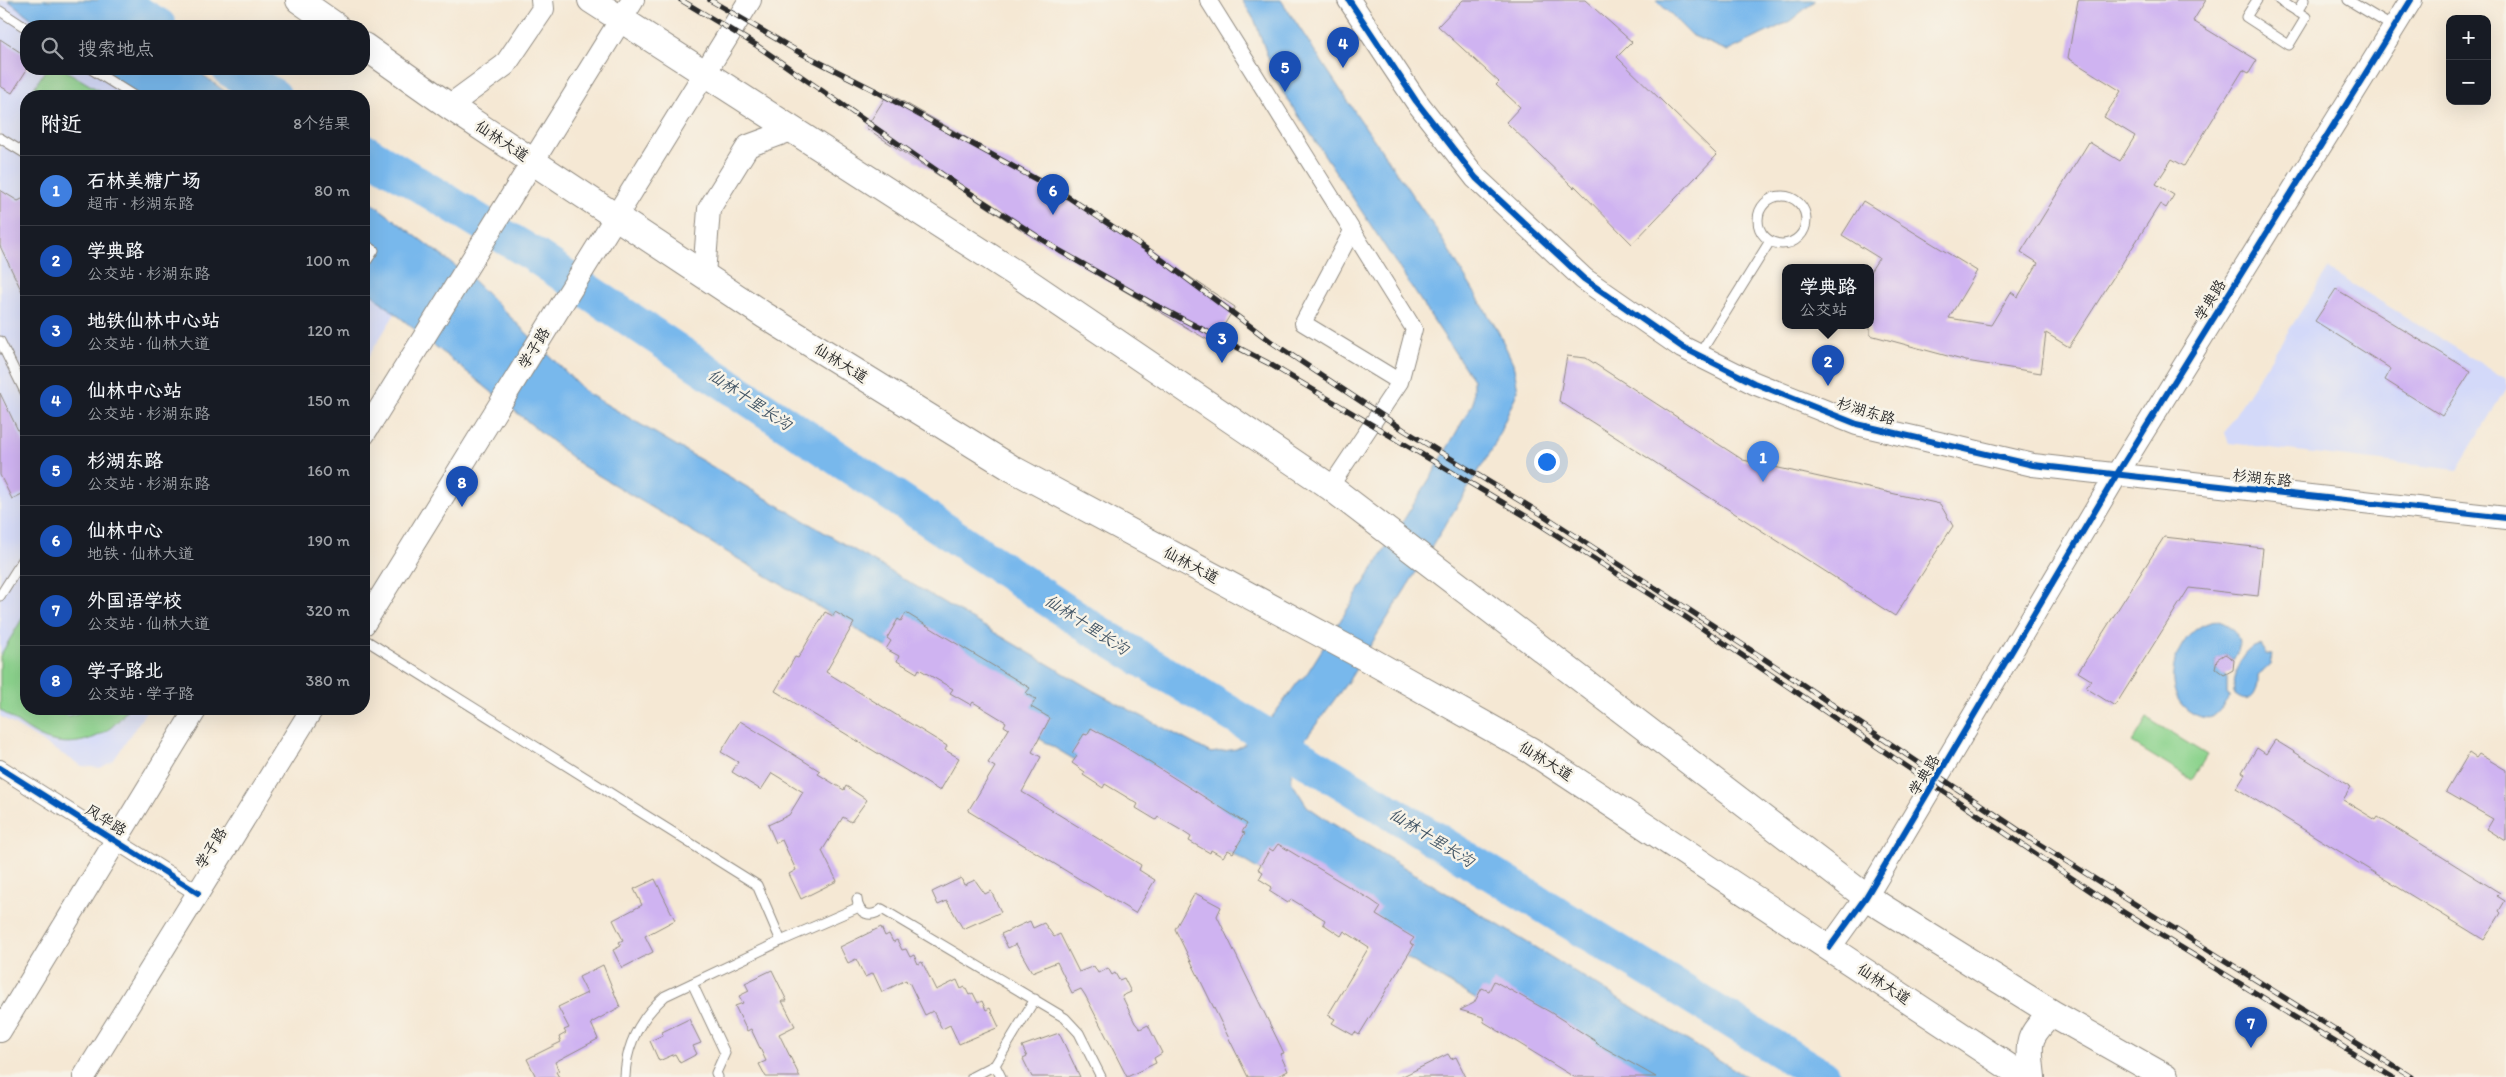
<!DOCTYPE html>
<html lang="zh">
<head>
<meta charset="utf-8">
<style>
	:root { --surface:#171b24; --page:#242831; --text:#f1f3f6; --muted:#9ea1a6; --line:#363941; --accent:#db2777 }
	body { margin:0; font-family:Itim,"LXGW WenKai TC",sans-serif; background:var(--page); color:var(--text) }
	.controls { position:absolute; right:15px; top:15px; display:grid; overflow:hidden; border-radius:10px; box-shadow:0 5px 20px #0002 }
	.controls button { width:45px; height:45px; display:grid; place-items:center; padding:0; border:0; border-bottom:1px solid var(--line); background:var(--surface); color:var(--text); font:25px sans-serif }
	.you { position:absolute; left:1546px; top:461px; width:18px; height:18px; margin:-12px; border:4px solid #fff; border-radius:50%; background:#1a73e8; box-shadow:0 0 0 8px #1a73e833 }
	.badge { display:grid; place-items:center; width:32px; height:32px; border-radius:50%; background:var(--accent); color:#fff; font-size:16px; font-weight:700 }
	.pin { position:absolute; translate:-50% -41px; filter:drop-shadow(0 1px 2px #0008) }
	.pin::after { content:''; position:absolute; top:26px; width:18px; height:15px; background:inherit; clip-path:polygon(0 0,100% 0,50% 100%) }
	.popup { position:absolute; left:1782px; top:264px; width:92px; height:65px; box-sizing:border-box; display:grid; place-content:center; border-radius:10px; background:var(--surface); filter:drop-shadow(0 1px 4px #0005); font-size:16px; white-space:nowrap; color:var(--muted) }
	.popup b { font-size:19px; color:var(--text) }
	.popup::after { content:''; position:absolute; left:50%; top:100%; margin-left:-10px; border:10px solid transparent; border-top-color:var(--surface) }
	.list { margin:0; padding:0; list-style:none }
	h2 { display:flex; justify-content:space-between; align-items:center; height:65px; margin:0; padding:0 20px; font-size:21px }
	h2 small { font-size:16px; font-weight:400; color:var(--muted) }
	.list li { display:grid; grid-template-columns:32px 1fr auto; gap:15px; align-items:center; box-sizing:border-box; height:70px; padding:0 20px; border-top:1px solid var(--line) }
	.list b { display:block; font-size:19px; white-space:nowrap }
	.list p { margin:0; font-size:16px; white-space:nowrap; color:var(--muted) }
	.list em { font-size:16px; font-style:normal; color:var(--muted) }
	.icon { flex:none; width:28px; height:28px; fill:none; stroke:currentColor; stroke-width:2; stroke-linecap:round; stroke-linejoin:round }
	.map { position:relative; flex:none; width:2506px; height:1077px; overflow:hidden }
	.search { position:absolute; background:var(--surface); box-shadow:0 5px 20px #0002; left:20px; top:20px; width:350px; height:55px; display:flex; align-items:center; gap:12px; box-sizing:border-box; padding:0 18px; border-radius:20px; color:var(--muted); font-size:19px }
	.panel { position:absolute; background:var(--surface); box-shadow:0 5px 20px #0002; left:20px; top:90px; width:350px; height:625px; border-radius:20px }
	.map>svg:first-child { display:block }
</style>
</head>
<body>
<div class="map">
<svg width="2506" height="1077" viewBox="0 0 2506 1077">
	<rect width="100%" height="100%" fill="#f7f3e8"/>
	<filter id="ink" filterUnits="userSpaceOnUse"><feTurbulence type="fractalNoise" baseFrequency=".02" numOctaves="2"/><feDisplacementMap in="SourceGraphic" scale="10" xChannelSelector="R" yChannelSelector="G"/><feConvolveMatrix kernelMatrix="1 2 1 2 8 2 1 2 1" color-interpolation-filters="sRGB"/></filter>
	<filter id="wash" filterUnits="userSpaceOnUse"><feTurbulence type="fractalNoise" baseFrequency=".0096" numOctaves="4" result="noise"/><feDisplacementMap in="SourceGraphic" scale="20" xChannelSelector="R" yChannelSelector="G"/><feGaussianBlur stdDeviation="1.12" result="paint"/><feColorMatrix in="noise" values="0 0 0 0 0 0 0 0 0 0 0 0 0 0 0 0 0 1.4 0 .05"/><feComposite in="paint" operator="in"/></filter>
	<g filter="url(#wash)">
		<rect width="100%" height="100%" fill="#f5e8d4"/>
		<path fill="#d3d9f9" d="M 0,0 L 34,0 L 75,26 L 26,26 L 26,69 L 142,69 L 185,96 L 26,96 L 26,709 L 148,709 L 113,761 L 100,768 L 82,766 L 0,716 Z
			M 364,210 L 426,263 L 364,364 Z
			M 2328,269 L 2506,379 L 2506,388 L 2457,470 L 2229,443 L 2225,433 L 2229,424 Z"/>
		<path fill="#8cd38d" stroke="#5c7f5c" d="M 46,69 L 63,69 L 108,96 L 29,96 Z
			M 26,612 L 26,709 L 47,709 L 69,716 L 92,709 L 127,709 C 111,736 77,750 46,739 C 30,733 15,720 0,710 L 0,656 Z
			M 2147,718 L 2207,755 L 2192,780 L 2132,743 Z"/>
		<path fill="#78b8ec" stroke="#52728c" d="M 8,0 L 104,0 L 139,26 L 41,26 Z
			M 1242,0 L 1281,0 L 1357,115 L 1437,231 L 1498,331 L 1513,363 L 1518,390 L 1493,448 L 1349,680 L 1292,757 L 1291,781 L 1307,806 L 1330,822 L 1747,1077 L 1606,1077 L 581,465 L 364,288 L 364,197 L 470,277 L 587,393 L 1094,691 L 1211,753 L 1236,749 L 1257,737 L 1298,682 L 1306,675 L 1432,475 L 1473,403 L 1473,380 L 1277,83 L 1255,21 Z
			M 1656,0 L 1816,0 L 1790,21 L 1728,51 L 1691,35 Z
			M 94,69 L 195,69 L 231,96 L 129,96 Z
			M 2218,621 C 2237,626 2245,644 2234,660 L 2225,654 L 2217,659 L 2215,668 L 2227,676 L 2227,693 L 2230,697 C 2225,703 2219,713 2212,717 C 2206,719 2200,717 2194,714 C 2153,694 2177,623 2218,621 Z
			M 2260,645 L 2266,654 L 2272,655 L 2270,665 L 2258,676 C 2259,691 2251,709 2234,694 C 2232,678 2242,648 2260,645 Z"/>
		<g fill="none" stroke-linecap="round" stroke-linejoin="round">
			<path stroke="#78b8ec" stroke-width="35" d="M 116,0 L 159,26
				M 229,69 L 274,96
				M 364,151 L 531,253 L 1091,628 L 1823,1077"/>
		</g>
		<g id="blocks">
			<path fill="#cfb3f1" d="M 1463,0 L 1585,0 L 1632,42 L 1617,57 L 1717,155 L 1632,244 L 1575,186 L 1574,188 L 1506,122 L 1520,107 L 1496,85 L 1499,82 L 1438,26 Z
				M 2078,0 L 2206,0 L 2193,21 L 2257,60 L 2249,73 L 2243,70 L 2184,166 L 2172,159 L 2156,184 L 2174,195 L 2166,208 L 2160,204 L 2069,347 L 2046,333 L 2041,373 L 1966,361 L 1870,335 L 1870,272 L 1879,258 L 1842,235 L 1863,201 L 1977,271 L 1949,318 L 1991,325 L 2011,292 L 2018,297 L 2038,263 L 2021,252 L 2089,142 L 2120,161 L 2135,136 L 2104,117 L 2121,91 L 2068,58 Z
				M 0,39 L 26,56 L 26,71 L 12,93 L 0,86 Z
				M 888,93 L 1062,192 L 1235,307 L 1213,343 L 1034,238 L 866,128 Z
				M 0,190 L 18,201 L 26,197 L 26,300 L 0,246 Z
				M 2336,289 L 2471,371 L 2442,416 L 2385,380 L 2391,369 L 2315,321 Z
				M 1567,356 L 1586,358 L 1743,460 L 1940,504 L 1953,526 L 1895,616 L 1559,401 Z
				M 0,393 L 26,447 L 26,492 L 12,499 L 0,475 Z
				M 2164,537 L 2263,548 L 2258,596 L 2189,588 L 2115,706 L 2086,688 L 2091,680 L 2078,672 Z
				M 825,612 L 833,616 L 835,612 L 854,623 L 826,672 L 947,746 L 945,750 L 959,758 L 940,791 L 775,691 L 795,657 L 798,658 Z
				M 906,613 L 1030,688 L 1026,693 L 1036,699 L 1031,707 L 1050,718 L 1032,752 L 1041,757 L 1022,792 L 1141,865 L 1139,870 L 1155,880 L 1135,913 L 968,811 L 995,767 L 988,763 L 1009,729 L 1004,726 L 1006,722 L 973,702 L 971,705 L 950,693 L 953,689 L 919,669 L 917,673 L 897,661 L 899,656 L 886,649 L 891,641 L 887,638 L 898,619 L 901,621 Z
				M 2225,654 L 2234,660 L 2233,670 L 2224,675 L 2215,668 L 2217,659 Z
				M 740,721 L 820,771 L 818,774 L 844,790 L 846,786 L 867,800 L 851,822 L 843,817 L 822,851 L 837,881 L 801,899 L 789,874 L 796,870 L 782,840 L 776,843 L 768,825 L 789,815 L 803,792 L 772,773 L 761,790 L 732,772 L 738,762 L 721,752 Z
				M 1091,728 L 1125,747 L 1247,824 L 1242,832 L 1245,833 L 1233,853 L 1228,850 L 1223,857 L 1211,850 L 1210,853 L 1189,841 L 1191,837 L 1179,829 L 1158,817 L 1156,820 L 1136,808 L 1138,804 L 1105,784 L 1103,788 L 1083,775 L 1085,772 L 1072,763 L 1077,756 L 1072,753 L 1084,734 L 1087,735 Z
				M 2275,740 L 2351,787 L 2343,800 L 2376,820 L 2378,817 L 2500,893 L 2497,896 L 2505,901 L 2499,911 L 2501,913 L 2484,940 L 2236,788 L 2245,774 L 2242,772 L 2257,748 L 2266,754 Z
				M 2469,753 L 2476,758 L 2479,754 L 2506,770 L 2506,841 L 2487,829 L 2493,819 L 2446,792 Z
				M 1278,844 L 1371,900 L 1381,907 L 1376,915 L 1414,938 L 1410,943 L 1414,945 L 1359,1035 L 1355,1032 L 1353,1035 L 1332,1023 L 1335,1019 L 1328,1015 L 1369,947 L 1344,931 L 1341,936 L 1323,924 L 1325,920 L 1291,899 L 1288,903 L 1269,891 L 1272,887 L 1259,879 L 1263,872 L 1258,869 L 1270,849 L 1273,851 Z
				M 961,878 L 964,885 L 975,880 L 985,894 L 991,891 L 1001,912 L 963,929 L 947,901 L 938,905 L 932,892 Z
				M 655,879 L 675,920 L 645,936 L 653,952 L 622,968 L 613,950 L 621,946 L 619,942 L 623,940 L 613,920 L 642,905 L 634,889 Z
				M 1195,893 L 1221,907 L 1217,916 L 1284,1053 L 1280,1054 L 1288,1071 L 1276,1077 L 1248,1077 L 1175,929 Z
				M 1030,921 L 1033,928 L 1044,923 L 1054,937 L 1060,934 L 1079,972 L 1094,966 L 1098,973 L 1108,968 L 1112,975 L 1115,973 L 1119,980 L 1124,978 L 1131,992 L 1122,996 L 1135,1023 L 1140,1029 L 1148,1025 L 1162,1053 L 1154,1058 L 1156,1063 L 1127,1077 L 1085,995 L 1081,989 L 1072,993 L 1057,962 L 1032,972 L 1016,944 L 1008,948 L 1001,934 Z
				M 881,927 L 885,936 L 889,934 L 893,942 L 897,940 L 902,950 L 906,949 L 910,957 L 914,955 L 918,964 L 922,962 L 936,990 L 957,980 L 961,989 L 965,987 L 969,995 L 973,993 L 978,1003 L 982,1001 L 986,1010 L 990,1008 L 999,1027 L 959,1044 L 950,1025 L 942,1029 L 933,1011 L 925,1015 L 909,982 L 907,983 L 906,980 L 882,992 L 873,973 L 865,977 L 856,959 L 848,963 L 840,947 Z
				M 603,965 L 620,1007 L 591,1023 L 598,1039 L 555,1062 L 559,1071 L 556,1072 L 559,1077 L 536,1077 L 527,1059 L 561,1042 L 559,1037 L 566,1033 L 564,1030 L 569,1028 L 558,1007 L 587,993 L 579,977 Z
				M 772,970 L 787,1001 L 782,1001 L 795,1026 L 779,1034 L 800,1077 L 766,1077 L 759,1064 L 766,1061 L 751,1029 L 747,1031 L 735,1006 L 743,1003 L 739,996 L 749,991 L 745,983 Z
				M 1494,981 L 1550,1012 L 1597,1042 L 1596,1043 L 1656,1077 L 1574,1077 L 1484,1022 L 1483,1017 L 1460,1010 L 1474,1003 L 1482,988 L 1489,991 Z
				M 689,1019 L 701,1043 L 693,1046 L 697,1054 L 680,1063 L 675,1054 L 659,1061 L 650,1041 L 663,1035 L 662,1032 Z
				M 1059,1033 L 1080,1077 L 1032,1077 L 1023,1059 L 1027,1057 L 1022,1046 Z
				M 1448,1054 L 1451,1059 L 1456,1057 L 1466,1077 L 1401,1077 Z"/>
		</g>
	</g>
	<g filter="url(#ink)">
		<use href="#blocks" fill-opacity="0" stroke="#908a80" stroke-width="1"/>
		<g fill="none" stroke-linecap="round" stroke-linejoin="round">
			<defs>
				<path id="lane" d="M 2257,0 L 2246,17 L 2289,45 L 2306,17 L 2279,0
					M 2348,0 L 2393,27
					M 0,11 L 26,28
					M 2297,12 L 2304,0
					M 91,69 L 134,96
					M 0,138 L 26,154
					M1758 220a24 24 0 1 1 48 0a24 24 0 1 1-48 0Z
					M 364,244 L 374,250 L 364,265
					M 0,341 L 26,394
					M 1699,355 L 1770,241
					M 0,596 L 26,555
					M 364,639 L 757,885 L 781,941 L 859,907
					M 857,899 C 858,914 871,919 882,909 L 1065,1018 L 1079,1033 L 1101,1077
					M 692,983 L 725,1053 L 716,1073 L 718,1077
					M 625,1077 C 626,1044 640,1018 665,996 L 781,941
					M 972,1077 L 995,1065
					M 1001,1077 L 995,1065 L 1035,999"/>
				<path id="street" d="M 1208,0 L 1414,329 L 1400,382 L 1330,487
					M 1352,231 L 1303,323 L 1400,382
					M 0,768 L 198,893"/>
				<path id="secondary" d="M 1349,0 L 1416,101 L 1476,178 L 1584,279 L 1682,347 L 1754,383 L 1857,424 L 2033,465 L 2506,518
					M 449,106 L 505,65 L 543,9 L 542,0
					M 704,275 L 709,209 L 748,146 L 794,129
					M 364,434 L 633,0
					M 364,624 L 750,0
					M 1830,947 L 1866,897 L 2117,474 L 2411,0
					M 0,1031 L 196,709
					M 84,1077 L 312,709"/>
				<path id="primary" d="M 299,0 L 336,26
					M 591,0 L 1015,273 L 1330,487 L 1866,897 L 2052,1013 L 2165,1077
					M 364,46 L 449,106 L 764,315 L 1013,469 L 1366,658 L 1530,750 L 2024,1077
					M 2032,1077 C 2028,1042 2026,1038 2052,1013"/>
			</defs>
			<use href="#lane" stroke="#908a80" stroke-width="11"/>
			<use href="#street" stroke="#908a80" stroke-width="18"/>
			<use href="#secondary" stroke="#908a80" stroke-width="24"/>
			<use href="#primary" stroke="#908a80" stroke-width="28"/>
			<use href="#lane" stroke="#fff" stroke-width="9"/>
			<use href="#street" stroke="#fff" stroke-width="16"/>
			<use href="#secondary" stroke="#fff" stroke-width="22"/>
			<use href="#primary" stroke="#fff" stroke-width="26"/>
			<defs>
				<path id="rail" d="M 681,0 L 756,45 L 956,184 L 1060,251 L 1153,304 L 1268,363 L 1539,524 L 1684,616 L 2107,902 L 2392,1077
					M 710,0 L 797,51 L 878,92 L 1068,197 L 1154,254 L 1270,341 L 1404,430 L 1540,513 L 1766,660 L 2039,844 L 2411,1077"/>
			</defs>
			<use href="#rail" stroke="#2b2b2b" stroke-width="5.5"/>
			<use href="#rail" stroke="#f7f3e8" stroke-width="4" stroke-dasharray="11" stroke-linecap="butt"/>
			<defs>
				<path id="cycleway" d="M 1349,0 L 1416,101 L 1476,178 L 1584,279 L 1682,347 L 1754,383 L 1857,424 L 2033,465 L 2506,518
					M 0,768 L 198,893
					M 1830,947 L 1866,897 L 2117,474 L 2411,0"/>
			</defs>
			<use href="#cycleway" stroke="#f7f3e8" stroke-width="9"/>
			<use href="#cycleway" stroke="#0057b8" stroke-width="6"/>
		</g>
	</g>
	<g text-anchor="middle" stroke-width="5" stroke-linejoin="round" paint-order="stroke">
		<g font-size="15" fill="#2b2b2b" stroke="#f7f3e8">
			<text transform="translate(502 141) rotate(34)" y="5">仙林大道</text>
			<text transform="translate(2210 300) rotate(-58)" y="5">学典路</text>
			<text transform="translate(534 348) rotate(-58)" y="5">学子路</text>
			<text transform="translate(841 363) rotate(32)" y="5">仙林大道</text>
			<text transform="translate(1866 411) rotate(17)" y="5">杉湖东路</text>
			<text transform="translate(2262 478) rotate(6)" y="5">杉湖东路</text>
			<text transform="translate(1191 565) rotate(28)" y="5">仙林大道</text>
			<text transform="translate(1546 761) rotate(32)" y="5">仙林大道</text>
			<text transform="translate(1924 775) rotate(-59)" y="5">学典路</text>
			<text transform="translate(106 820) rotate(32)" y="5">风华路</text>
			<text transform="translate(211 848) rotate(-58)" y="5">学子路</text>
			<text transform="translate(1884 984) rotate(34)" y="5">仙林大道</text>
		</g>
		<g font-size="16" font-style="italic" fill="#425565" stroke="#f7f3e8">
			<text transform="translate(750 399) rotate(34)" y="6">仙林十里长沟</text>
			<text transform="translate(1087 624) rotate(33)" y="6">仙林十里长沟</text>
			<text transform="translate(1432 837) rotate(32)" y="6">仙林十里长沟</text>
		</g>
	</g>
</svg>
<div class="controls">
<button>+</button>
<button>−</button>
</div>
<div class="you"></div>
<div class="pin badge" style="left:1763px;top:482px;background:#3f7fe0">1</div>
<div class="pin badge" style="left:1828px;top:386px;background:#1a4fb4">2</div>
<div class="popup"><b>学典路</b>公交站</div>
<div class="pin badge" style="left:1222px;top:363px;background:#1a4fb4">3</div>
<div class="pin badge" style="left:1343px;top:68px;background:#1a4fb4">4</div>
<div class="pin badge" style="left:1285px;top:92px;background:#1a4fb4">5</div>
<div class="pin badge" style="left:1053px;top:215px;background:#1a4fb4">6</div>
<div class="pin badge" style="left:2251px;top:1048px;background:#1a4fb4">7</div>
<div class="pin badge" style="left:462px;top:507px;background:#1a4fb4">8</div>
<div class="search"><svg class="icon" aria-label="search" viewBox="0 0 24 24"><circle cx="10" cy="10" r="6"/><path d="M15 15l6 6"/></svg>搜索地点</div>
<section class="panel">
<h2>附近<small>8个结果</small></h2>
<ul class="list">
<li><span class="badge" style="background:#3f7fe0">1</span><div><b>石林美糖广场</b><p>超市 · 杉湖东路</p></div><em>80 m</em></li>
<li><span class="badge" style="background:#1a4fb4">2</span><div><b>学典路</b><p>公交站 · 杉湖东路</p></div><em>100 m</em></li>
<li><span class="badge" style="background:#1a4fb4">3</span><div><b>地铁仙林中心站</b><p>公交站 · 仙林大道</p></div><em>120 m</em></li>
<li><span class="badge" style="background:#1a4fb4">4</span><div><b>仙林中心站</b><p>公交站 · 杉湖东路</p></div><em>150 m</em></li>
<li><span class="badge" style="background:#1a4fb4">5</span><div><b>杉湖东路</b><p>公交站 · 杉湖东路</p></div><em>160 m</em></li>
<li><span class="badge" style="background:#1a4fb4">6</span><div><b>仙林中心</b><p>地铁 · 仙林大道</p></div><em>190 m</em></li>
<li><span class="badge" style="background:#1a4fb4">7</span><div><b>外国语学校</b><p>公交站 · 仙林大道</p></div><em>320 m</em></li>
<li><span class="badge" style="background:#1a4fb4">8</span><div><b>学子路北</b><p>公交站 · 学子路</p></div><em>380 m</em></li>
</ul>
</section>
</div>
</body>
</html>
